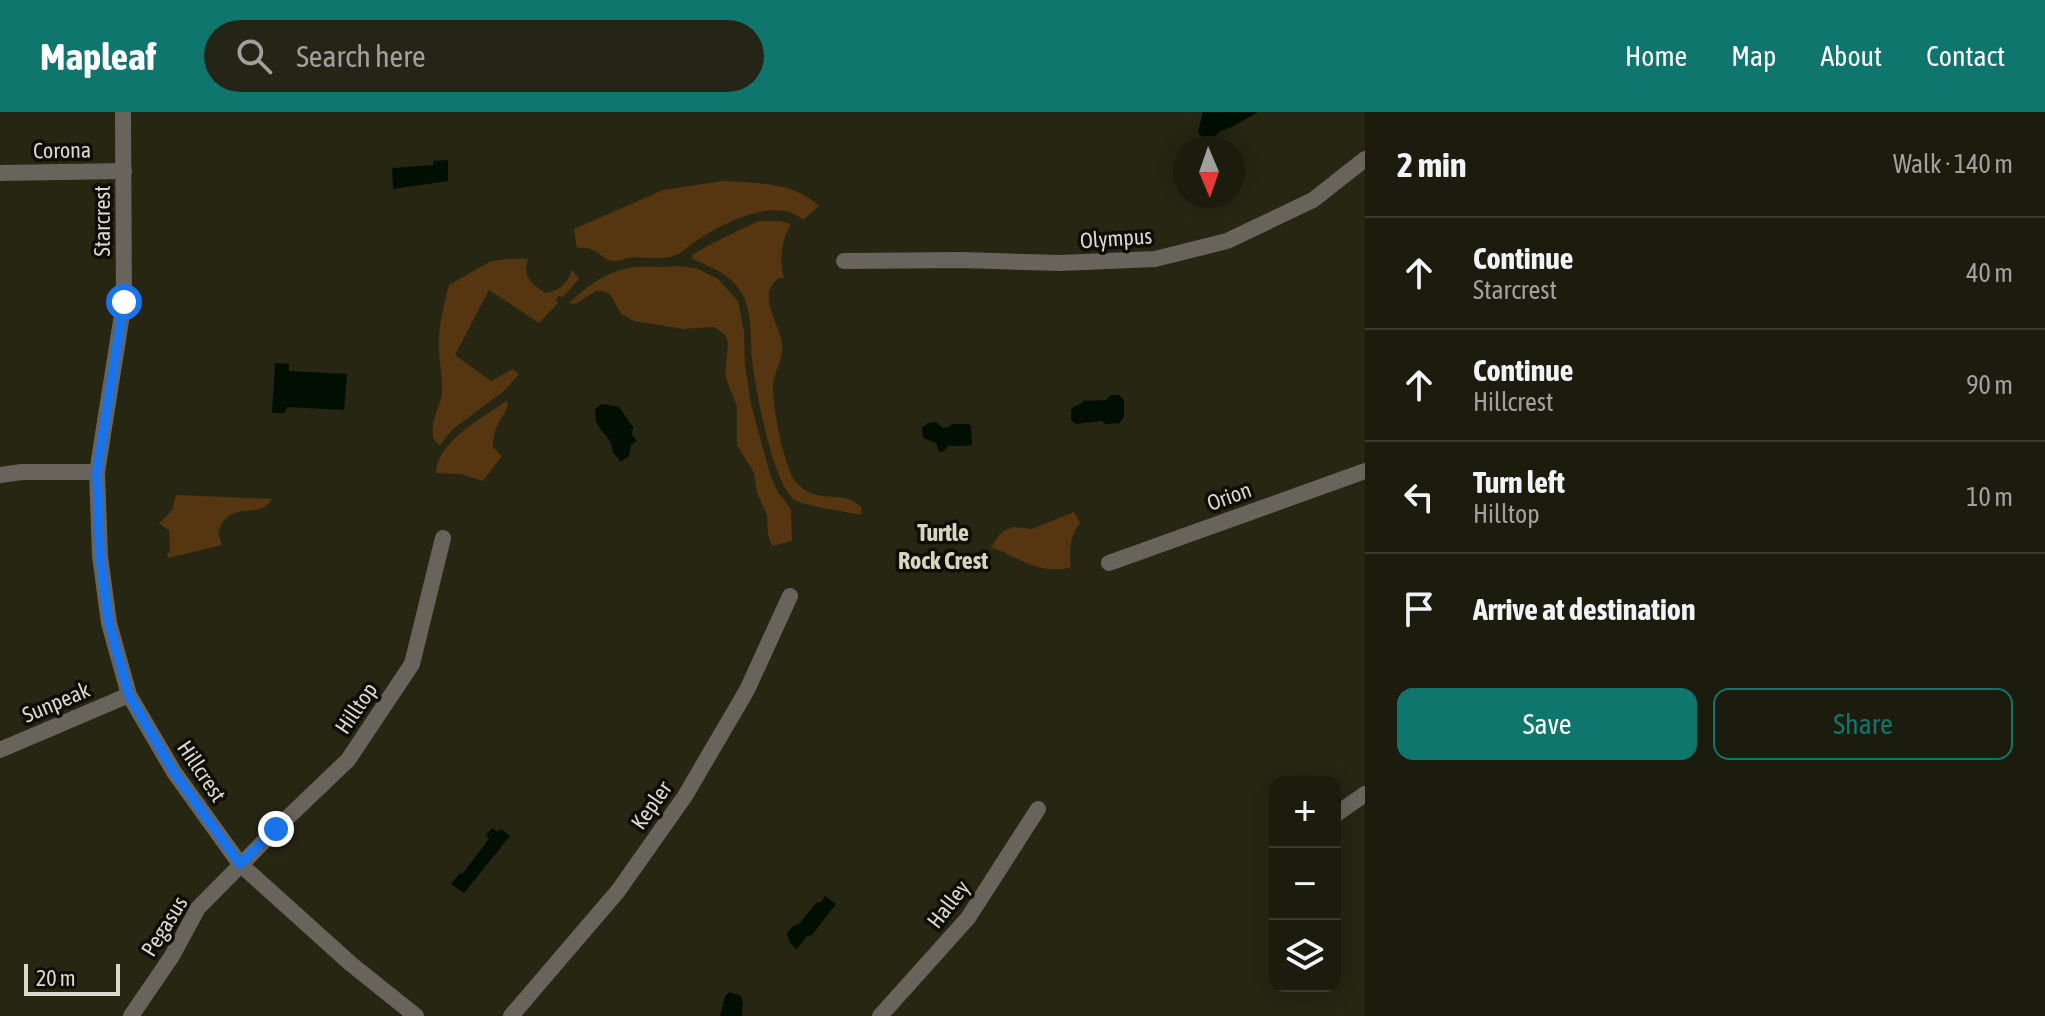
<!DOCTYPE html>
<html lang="en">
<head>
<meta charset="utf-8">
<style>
	:root { --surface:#1c1c0e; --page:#252517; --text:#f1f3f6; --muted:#a0a19e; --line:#3a3a2e; --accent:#0f766e }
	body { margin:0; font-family:"Asap Condensed",sans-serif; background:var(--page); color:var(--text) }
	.controls { position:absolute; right:24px; bottom:24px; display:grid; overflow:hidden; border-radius:16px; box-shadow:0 4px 20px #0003 }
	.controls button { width:72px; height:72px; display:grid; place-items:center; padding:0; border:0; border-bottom:2px solid var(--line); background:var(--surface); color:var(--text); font:40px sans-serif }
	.compass { position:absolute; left:1173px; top:24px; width:72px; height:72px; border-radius:50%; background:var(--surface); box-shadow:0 4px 20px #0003; rotate:178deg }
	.scale { position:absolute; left:24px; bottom:20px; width:96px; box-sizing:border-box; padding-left:8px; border:4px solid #d9d9cd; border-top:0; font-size:22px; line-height:28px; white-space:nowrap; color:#d9d9cd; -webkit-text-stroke:6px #0e0e07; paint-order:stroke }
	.stop { position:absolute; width:24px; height:24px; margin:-18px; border:6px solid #1a73e8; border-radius:50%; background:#fff }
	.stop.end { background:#1a73e8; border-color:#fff; box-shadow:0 2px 8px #0008 }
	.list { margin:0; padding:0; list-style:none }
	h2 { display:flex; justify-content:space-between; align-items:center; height:104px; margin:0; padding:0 32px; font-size:34px }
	h2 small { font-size:26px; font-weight:400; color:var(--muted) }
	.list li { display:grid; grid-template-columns:52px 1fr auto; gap:24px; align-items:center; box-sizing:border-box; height:112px; padding:0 32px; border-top:2px solid var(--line) }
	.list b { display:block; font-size:30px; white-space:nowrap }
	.list p { margin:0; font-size:26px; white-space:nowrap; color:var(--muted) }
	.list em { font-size:26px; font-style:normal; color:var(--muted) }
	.actions { display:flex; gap:16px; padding:24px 32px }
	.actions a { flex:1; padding:18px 0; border:2px solid var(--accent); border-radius:16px; text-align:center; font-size:28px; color:var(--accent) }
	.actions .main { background:var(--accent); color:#fff }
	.icon { flex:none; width:44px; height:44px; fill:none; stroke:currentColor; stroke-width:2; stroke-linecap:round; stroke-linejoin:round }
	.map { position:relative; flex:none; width:1365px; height:904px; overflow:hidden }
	header { display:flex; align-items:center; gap:48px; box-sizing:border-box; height:112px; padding:0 40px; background:var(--accent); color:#fff }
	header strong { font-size:38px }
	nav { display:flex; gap:44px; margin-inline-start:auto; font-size:28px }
	.search { width:560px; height:72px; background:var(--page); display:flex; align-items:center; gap:20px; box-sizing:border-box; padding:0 28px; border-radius:44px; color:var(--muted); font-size:30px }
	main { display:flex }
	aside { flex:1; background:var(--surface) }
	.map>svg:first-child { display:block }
</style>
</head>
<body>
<header>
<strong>Mapleaf</strong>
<div class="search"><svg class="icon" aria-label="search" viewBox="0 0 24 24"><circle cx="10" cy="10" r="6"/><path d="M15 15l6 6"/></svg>Search here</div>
<nav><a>Home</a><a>Map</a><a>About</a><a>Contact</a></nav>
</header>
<main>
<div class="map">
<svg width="1365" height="904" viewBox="0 0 1365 904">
	<rect width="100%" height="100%" fill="#262613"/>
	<path fill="#563610" d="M 723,69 C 756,71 794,70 819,94 L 803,108 C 776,83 721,112 696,129 C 689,133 683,140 676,143 C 664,149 641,144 627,146 C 623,147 619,149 615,149 C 599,149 600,133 577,136 L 574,117 L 663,78 Z
		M 759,109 L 780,109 L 791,112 C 781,130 779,146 784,166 L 779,166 C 755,184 780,210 782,233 C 784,247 774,259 773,274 C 772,292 784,355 795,369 C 812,390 832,381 851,388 C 855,390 858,393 861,395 L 861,403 C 848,400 804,394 795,388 C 773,375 755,274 752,248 C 750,224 753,197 739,177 C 728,161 710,155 693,147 L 692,143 C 714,130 736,119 759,109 Z
		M 509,147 L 528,147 C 522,164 532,173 546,181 C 560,178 567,172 572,158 L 579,167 L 563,185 L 559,184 L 556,188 L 558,191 L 539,211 L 489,178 L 455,243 L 491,269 L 513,257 L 519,262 L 505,278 L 453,317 L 440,333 C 436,330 433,328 433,323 C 430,309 441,294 442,280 C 443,265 439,250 439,236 C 438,214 444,193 449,173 L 491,149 Z
		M 676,154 L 696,156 L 718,167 L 738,189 L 744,219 L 745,252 L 751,292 L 770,362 L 778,380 L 791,397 L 792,429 L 772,434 L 768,423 L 767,403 L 757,381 L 754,361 L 737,333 L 737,294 L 725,264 L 728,231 L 725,223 L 714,215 L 683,217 L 634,209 L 621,202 L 610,182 L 603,179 L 596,179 L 575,192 L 569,191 C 588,173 610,157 637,155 C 650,154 662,156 676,154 Z
		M 506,289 L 508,293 C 501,311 493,314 493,335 L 502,344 L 483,369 L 461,362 L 436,361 C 437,329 483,306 506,289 Z
		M 176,383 L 272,387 C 259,410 229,385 218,421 L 222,433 L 168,446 L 167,441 L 170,440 L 169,418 L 159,412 L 172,398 Z
		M 1074,400 L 1080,411 C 1070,423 1069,439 1071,454 L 1069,456 C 1037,462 1020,446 991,435 L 999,423 L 1004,419 L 1013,415 L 1032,417 Z"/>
	<path fill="#000f02" d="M 1203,0 L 1258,0 L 1232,15 L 1221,19 L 1215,24 L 1204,26 L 1199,22 L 1198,19 Z
		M 448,48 L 448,69 L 393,77 L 392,56 L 433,53 L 433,49 Z
		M 275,251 L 289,252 L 289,259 L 347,262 L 344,298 L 287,295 L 285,301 L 272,301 Z
		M 1111,283 L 1119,283 L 1124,288 L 1124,304 L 1120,311 L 1106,312 L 1102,309 L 1076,312 L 1071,308 L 1071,297 L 1075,294 L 1079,293 L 1084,289 L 1106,288 Z
		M 602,292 L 619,295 L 633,315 L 632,323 L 637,329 L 631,333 L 629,344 L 621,350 L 613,340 C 612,321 594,321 595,297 Z
		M 936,310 L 943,316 L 949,315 L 952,312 L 969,312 L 971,314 L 972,332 L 965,334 L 948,334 L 944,339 L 939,340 L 936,331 L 923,326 L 922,316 L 928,311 Z
		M 492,716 L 498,720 L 501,717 L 510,724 L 464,781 L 451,772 L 459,762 L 463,761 L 489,727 L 486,723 Z
		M 825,784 L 836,792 L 812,823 L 807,824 L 797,837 L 790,831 L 787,821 L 793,814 L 799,812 L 816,791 L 821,790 Z
		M 730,880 L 741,884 L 743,890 L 742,904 L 720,904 L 725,884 Z"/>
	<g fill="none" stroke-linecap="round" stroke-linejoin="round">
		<path stroke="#68645c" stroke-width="16" d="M 0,61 L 124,59
			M 844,149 L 962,148 L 1060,151 L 1155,147 L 1227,129 L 1313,88 L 1365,47
			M 1109,451 L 1365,359
			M 0,638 L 129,583
			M 1335,703 L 1365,682
			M 131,904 L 172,844 L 198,796 L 282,711 L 348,648 L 412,552 L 443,426
			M 511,904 L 618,779 L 685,684 L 747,578 L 790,484
			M 880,904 L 968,806 L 1038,697"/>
		<path stroke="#68645c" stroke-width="16" d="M 123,0 L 124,190 L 97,360 L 100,444 L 109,511 L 129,583 L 174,660 L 240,752 L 351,852 L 416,904
			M 0,363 L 22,360 L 97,360"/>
	</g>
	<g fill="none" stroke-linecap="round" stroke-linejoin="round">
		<path stroke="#1a73e8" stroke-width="10" d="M 124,190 L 97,360 L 100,444 L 109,511 L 129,583 L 174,660 L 240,752 L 276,717"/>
	</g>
	<g text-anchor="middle" stroke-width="7" stroke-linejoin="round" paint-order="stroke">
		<g font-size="22" fill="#d9d9cd" stroke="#0e0e07">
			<text transform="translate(62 38) rotate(-1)" y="8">Corona</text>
			<text transform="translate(102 109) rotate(-90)" y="8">Starcrest</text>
			<text transform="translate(1116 126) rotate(-4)" y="8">Olympus</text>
			<text transform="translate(1229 384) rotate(-20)" y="8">Orion</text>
			<text transform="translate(56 590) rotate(-23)" y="8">Sunpeak</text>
			<text transform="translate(356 596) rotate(-56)" y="8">Hilltop</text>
			<text transform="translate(202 659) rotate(56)" y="8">Hillcrest</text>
			<text transform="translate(651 693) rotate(-55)" y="8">Kepler</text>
			<text transform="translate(948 792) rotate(-52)" y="8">Halley</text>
			<text transform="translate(164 814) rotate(-58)" y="8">Pegasus</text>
		</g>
		<g font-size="24" font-weight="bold" fill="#d6d6be" stroke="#0e0e07">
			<text x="943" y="429">Turtle<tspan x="943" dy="28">Rock Crest</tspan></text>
		</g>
	</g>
</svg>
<div class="controls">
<button>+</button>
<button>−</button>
<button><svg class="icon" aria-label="layers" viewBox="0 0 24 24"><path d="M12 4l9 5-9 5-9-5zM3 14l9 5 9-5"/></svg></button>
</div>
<svg class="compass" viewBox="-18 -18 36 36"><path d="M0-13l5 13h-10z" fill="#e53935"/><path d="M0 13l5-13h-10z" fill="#a0a19e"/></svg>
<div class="scale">20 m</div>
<div class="stop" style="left:124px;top:190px"></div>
<div class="stop end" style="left:276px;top:717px"></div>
</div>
<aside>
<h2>2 min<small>Walk · 140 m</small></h2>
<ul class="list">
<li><svg class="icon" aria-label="ahead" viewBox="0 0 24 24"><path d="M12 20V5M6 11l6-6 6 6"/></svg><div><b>Continue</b><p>Starcrest</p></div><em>40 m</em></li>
<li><svg class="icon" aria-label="ahead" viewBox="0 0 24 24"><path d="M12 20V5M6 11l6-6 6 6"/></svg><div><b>Continue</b><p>Hillcrest</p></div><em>90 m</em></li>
<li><svg class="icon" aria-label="left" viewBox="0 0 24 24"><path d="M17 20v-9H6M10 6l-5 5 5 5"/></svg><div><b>Turn left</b><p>Hilltop</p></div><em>10 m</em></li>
<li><svg class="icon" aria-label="arrive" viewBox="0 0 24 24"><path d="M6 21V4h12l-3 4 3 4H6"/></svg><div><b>Arrive at destination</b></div></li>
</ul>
<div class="actions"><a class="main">Save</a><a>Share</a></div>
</aside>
</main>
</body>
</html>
